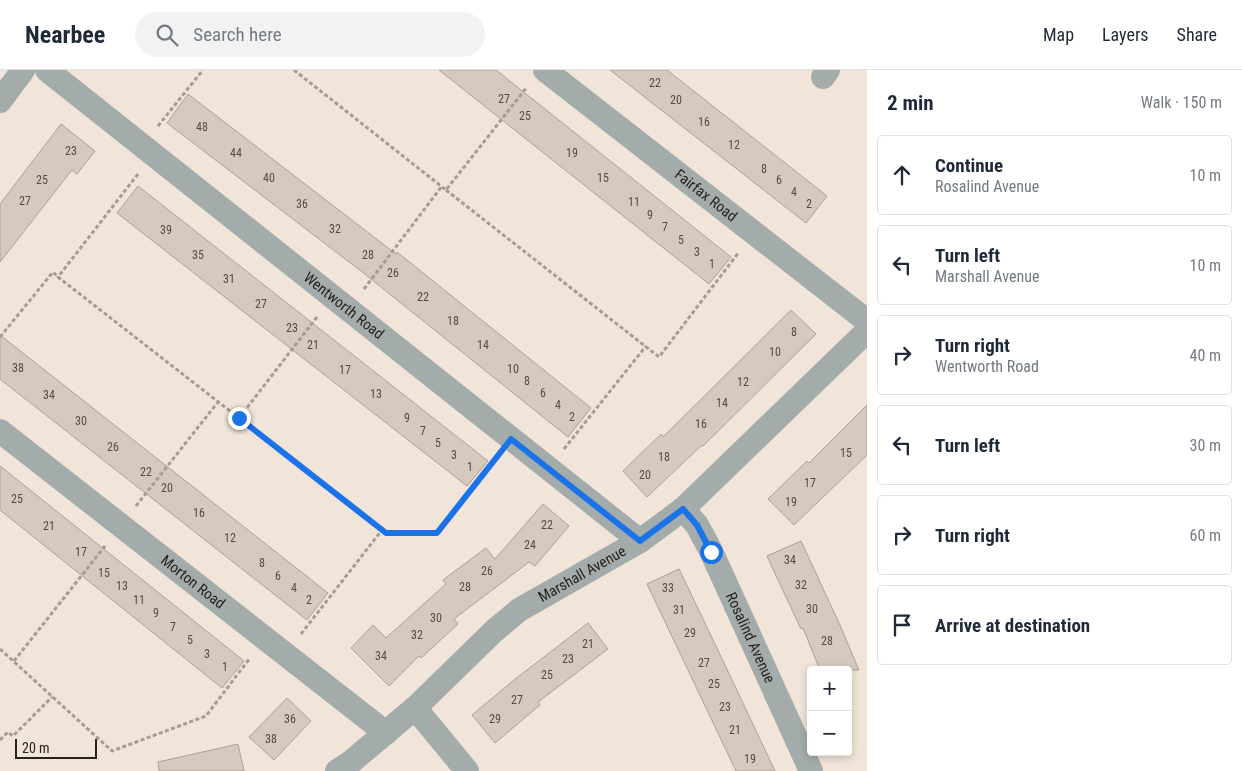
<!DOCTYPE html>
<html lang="en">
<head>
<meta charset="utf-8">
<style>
	:root { --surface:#fff; --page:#f2f2f3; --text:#1f2937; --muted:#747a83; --line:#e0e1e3 }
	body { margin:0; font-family:"Roboto Condensed",sans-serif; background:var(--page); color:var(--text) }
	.controls { position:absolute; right:15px; bottom:15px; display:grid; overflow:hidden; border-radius:5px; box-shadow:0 2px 8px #0003 }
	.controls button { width:45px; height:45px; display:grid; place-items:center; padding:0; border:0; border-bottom:1px solid var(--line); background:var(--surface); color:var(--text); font:25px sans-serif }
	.scale { position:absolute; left:15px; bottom:12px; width:82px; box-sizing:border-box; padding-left:5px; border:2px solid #27221d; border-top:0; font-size:14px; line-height:18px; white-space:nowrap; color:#27221d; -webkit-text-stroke:4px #f1e4d8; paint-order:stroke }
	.stop { position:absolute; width:15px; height:15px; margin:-11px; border:4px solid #1a73e8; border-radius:50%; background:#fff }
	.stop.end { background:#1a73e8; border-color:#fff; box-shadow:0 1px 5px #0008 }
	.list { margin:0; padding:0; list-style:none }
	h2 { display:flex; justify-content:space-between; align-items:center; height:65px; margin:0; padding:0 20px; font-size:21px }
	h2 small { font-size:16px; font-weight:400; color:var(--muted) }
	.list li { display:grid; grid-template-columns:32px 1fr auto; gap:15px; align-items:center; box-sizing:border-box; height:80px; margin:0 10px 10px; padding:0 10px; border:1px solid var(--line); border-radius:5px }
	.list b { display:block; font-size:19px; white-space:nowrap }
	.list p { margin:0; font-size:16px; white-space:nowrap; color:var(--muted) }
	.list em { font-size:16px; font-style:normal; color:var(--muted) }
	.icon { flex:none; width:28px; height:28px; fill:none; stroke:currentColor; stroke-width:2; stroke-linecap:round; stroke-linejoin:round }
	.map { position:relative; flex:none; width:867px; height:701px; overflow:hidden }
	header { display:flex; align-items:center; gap:30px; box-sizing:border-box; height:70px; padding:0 25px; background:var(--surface); border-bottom:1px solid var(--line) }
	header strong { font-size:24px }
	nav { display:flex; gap:28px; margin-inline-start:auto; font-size:18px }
	.search { width:350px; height:45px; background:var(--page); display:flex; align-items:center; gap:12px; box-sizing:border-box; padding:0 18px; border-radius:28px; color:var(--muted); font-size:19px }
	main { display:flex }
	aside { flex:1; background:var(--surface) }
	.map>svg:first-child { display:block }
</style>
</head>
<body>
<header>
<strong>Nearbee</strong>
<div class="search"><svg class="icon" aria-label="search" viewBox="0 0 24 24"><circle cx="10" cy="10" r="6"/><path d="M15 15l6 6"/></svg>Search here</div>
<nav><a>Map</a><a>Layers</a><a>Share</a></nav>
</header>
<main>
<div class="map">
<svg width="867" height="701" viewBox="0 0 867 701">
	<rect width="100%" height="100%" fill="#f1e4d8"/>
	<path fill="#d6c9bd" stroke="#ada196" d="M 439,0 L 496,0 L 731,187 L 709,214 Z
		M 610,0 L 667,0 L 827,126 L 806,153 Z
		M 188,24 L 396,184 L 397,182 L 591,338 L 568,367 L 361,201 L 167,53 Z
		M 61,54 L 95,81 L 77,104 L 72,100 L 0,192 L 0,134 Z
		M 138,116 L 488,391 L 467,416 L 117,143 Z
		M 791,240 L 816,264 L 703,376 L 702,375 L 647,427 L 623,401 L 661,364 L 663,367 Z
		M 0,265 L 328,523 L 307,550 L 0,309 Z
		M 867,335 L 867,385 L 794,455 L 768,429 L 807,391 L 809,393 Z
		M 0,396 L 244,591 L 222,618 L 0,440 Z
		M 543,434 L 569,456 L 535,496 L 529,492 L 454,549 L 458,554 L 421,588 L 419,586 L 389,616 L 351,578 L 373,555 L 386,568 L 446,514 L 443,510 L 486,478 L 495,489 Z
		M 801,471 L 839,553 L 859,600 L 820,600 L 803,558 L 801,559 L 778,510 L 767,486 Z
		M 679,499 L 725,595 L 775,701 L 736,701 L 647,514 Z
		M 588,553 L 608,579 L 538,632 L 540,635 L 495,673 L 472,645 L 514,610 Z
		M 287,628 L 311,651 L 274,690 L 249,667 Z
		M 238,674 L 244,701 L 159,701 L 158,692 Z"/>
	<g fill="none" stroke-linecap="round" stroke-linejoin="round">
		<path stroke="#a69c92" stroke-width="3" stroke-dasharray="4 2.5" stroke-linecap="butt" d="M 294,0 L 446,120 L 527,17
			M 158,56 L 203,0
			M 138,104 L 58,207 L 239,348
			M 446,120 L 659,287 L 739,182
			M 364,219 L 442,116
			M 317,247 L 239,348 L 386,463 L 437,463 L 495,389
			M 0,267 L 53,202 L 58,207
			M 564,379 L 646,276
			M 136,436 L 218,332
			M 301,564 L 382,460
			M 0,579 L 112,681 L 206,646 L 250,588
			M 14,591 L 105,476
			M 0,670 L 8,662 L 13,666 L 52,627"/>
		<g stroke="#a4acab" stroke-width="24">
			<path id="s1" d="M 47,0 L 640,471"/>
			<path id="s2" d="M 545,0 L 867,251"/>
			<path d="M 823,7 L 828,0"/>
			<path d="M 0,31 L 23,0"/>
			<path id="s3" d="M 0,361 L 386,663"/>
			<path id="s4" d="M 683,439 L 697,455 L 711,481 L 811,701"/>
			<path d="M 415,638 L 467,701"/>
			<path id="s5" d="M 337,701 L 351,692 L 415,638 L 494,561 L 519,540 L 640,471 L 683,439 L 867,261"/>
		</g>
	</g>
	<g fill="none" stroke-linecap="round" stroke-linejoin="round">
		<path stroke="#1a73e8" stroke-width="6" d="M 239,348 L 386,463 L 437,463 L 511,369 L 640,471 L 683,439 L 697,455 L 711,482"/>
	</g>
	<g text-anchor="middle" stroke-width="4" stroke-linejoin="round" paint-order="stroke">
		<g font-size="12" fill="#534c45">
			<text x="655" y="17">22</text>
			<text x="504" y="33">27</text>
			<text x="676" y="34">20</text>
			<text x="525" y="50">25</text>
			<text x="704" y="56">16</text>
			<text x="202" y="61">48</text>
			<text x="734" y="79">12</text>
			<text x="71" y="85">23</text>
			<text x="236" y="87">44</text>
			<text x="572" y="87">19</text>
			<text x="764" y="103">8</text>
			<text x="269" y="112">40</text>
			<text x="603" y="112">15</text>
			<text x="42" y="114">25</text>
			<text x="779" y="114">6</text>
			<text x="794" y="126">4</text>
			<text x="25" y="135">27</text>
			<text x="634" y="136">11</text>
			<text x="302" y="138">36</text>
			<text x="809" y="138">2</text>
			<text x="650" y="149">9</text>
			<text x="665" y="161">7</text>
			<text x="335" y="163">32</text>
			<text x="166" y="164">39</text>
			<text x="681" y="174">5</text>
			<text x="697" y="186">3</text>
			<text x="198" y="189">35</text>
			<text x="368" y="189">28</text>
			<text x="712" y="198">1</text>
			<text x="393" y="207">26</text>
			<text x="229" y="213">31</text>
			<text x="423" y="231">22</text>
			<text x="261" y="238">27</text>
			<text x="453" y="255">18</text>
			<text x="292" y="262">23</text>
			<text x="794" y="266">8</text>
			<text x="313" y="279">21</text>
			<text x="483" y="279">14</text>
			<text x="775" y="286">10</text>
			<text x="18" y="302">38</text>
			<text x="513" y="303">10</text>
			<text x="345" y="304">17</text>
			<text x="527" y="315">8</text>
			<text x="743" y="316">12</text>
			<text x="543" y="327">6</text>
			<text x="376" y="328">13</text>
			<text x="49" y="329">34</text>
			<text x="722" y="337">14</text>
			<text x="558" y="339">4</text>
			<text x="572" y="351">2</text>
			<text x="407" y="352">9</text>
			<text x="81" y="355">30</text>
			<text x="701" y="358">16</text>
			<text x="423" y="365">7</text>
			<text x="438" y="377">5</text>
			<text x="113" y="381">26</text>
			<text x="846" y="387">15</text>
			<text x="454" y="389">3</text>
			<text x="664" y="391">18</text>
			<text x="470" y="401">1</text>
			<text x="146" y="406">22</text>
			<text x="645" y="409">20</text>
			<text x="810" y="417">17</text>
			<text x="167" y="422">20</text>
			<text x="17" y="433">25</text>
			<text x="791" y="436">19</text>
			<text x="199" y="447">16</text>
			<text x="547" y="459">22</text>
			<text x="49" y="460">21</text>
			<text x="230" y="472">12</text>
			<text x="530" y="479">24</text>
			<text x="81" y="486">17</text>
			<text x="790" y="494">34</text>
			<text x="262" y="497">8</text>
			<text x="487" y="505">26</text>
			<text x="104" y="507">15</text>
			<text x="278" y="510">6</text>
			<text x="801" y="519">32</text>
			<text x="122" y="520">13</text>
			<text x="465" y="521">28</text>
			<text x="294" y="522">4</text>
			<text x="668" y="522">33</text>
			<text x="139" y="534">11</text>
			<text x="309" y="534">2</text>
			<text x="812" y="543">30</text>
			<text x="679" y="544">31</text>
			<text x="156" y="547">9</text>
			<text x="436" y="552">30</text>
			<text x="173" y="561">7</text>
			<text x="690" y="567">29</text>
			<text x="417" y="569">32</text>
			<text x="190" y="574">5</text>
			<text x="827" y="575">28</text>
			<text x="588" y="578">21</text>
			<text x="207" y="588">3</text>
			<text x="381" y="590">34</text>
			<text x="568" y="593">23</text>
			<text x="704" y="597">27</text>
			<text x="225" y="601">1</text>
			<text x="547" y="609">25</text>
			<text x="714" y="618">25</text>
			<text x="517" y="634">27</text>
			<text x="725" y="641">23</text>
			<text x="290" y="653">36</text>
			<text x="495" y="653">29</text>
			<text x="735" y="664">21</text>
			<text x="271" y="673">38</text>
			<text x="750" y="693">19</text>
		</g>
		<g font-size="15" fill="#27221d" stroke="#f1e4d8">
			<text dy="5" stroke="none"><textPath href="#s2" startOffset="204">Fairfax Road</textPath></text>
			<text dy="5" stroke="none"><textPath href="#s1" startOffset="379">Wentworth Road</textPath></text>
			<text dy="5" stroke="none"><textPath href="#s5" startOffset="316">Marshall Avenue</textPath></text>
			<text dy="5" stroke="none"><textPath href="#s3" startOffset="245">Morton Road</textPath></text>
			<text dy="5" stroke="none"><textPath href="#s4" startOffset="146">Rosalind Avenue</textPath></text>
		</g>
	</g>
</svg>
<div class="controls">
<button>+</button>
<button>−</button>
</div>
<div class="scale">20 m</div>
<div class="stop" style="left:711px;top:482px"></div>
<div class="stop end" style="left:239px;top:348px"></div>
</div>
<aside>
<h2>2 min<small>Walk · 150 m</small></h2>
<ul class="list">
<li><svg class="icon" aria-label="ahead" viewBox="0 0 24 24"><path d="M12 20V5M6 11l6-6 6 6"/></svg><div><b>Continue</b><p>Rosalind Avenue</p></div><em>10 m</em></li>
<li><svg class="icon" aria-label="left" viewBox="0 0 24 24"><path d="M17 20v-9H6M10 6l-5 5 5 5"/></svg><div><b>Turn left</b><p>Marshall Avenue</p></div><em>10 m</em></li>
<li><svg class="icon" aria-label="right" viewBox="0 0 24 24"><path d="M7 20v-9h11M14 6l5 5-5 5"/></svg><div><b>Turn right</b><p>Wentworth Road</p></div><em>40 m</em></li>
<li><svg class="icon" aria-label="left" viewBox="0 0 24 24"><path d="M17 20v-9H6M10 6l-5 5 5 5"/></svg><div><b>Turn left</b></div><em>30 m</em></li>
<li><svg class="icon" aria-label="right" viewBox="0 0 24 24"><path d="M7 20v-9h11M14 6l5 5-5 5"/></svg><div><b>Turn right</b></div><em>60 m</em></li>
<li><svg class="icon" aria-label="arrive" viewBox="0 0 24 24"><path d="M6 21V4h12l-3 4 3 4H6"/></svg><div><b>Arrive at destination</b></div></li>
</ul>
</aside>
</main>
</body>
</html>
